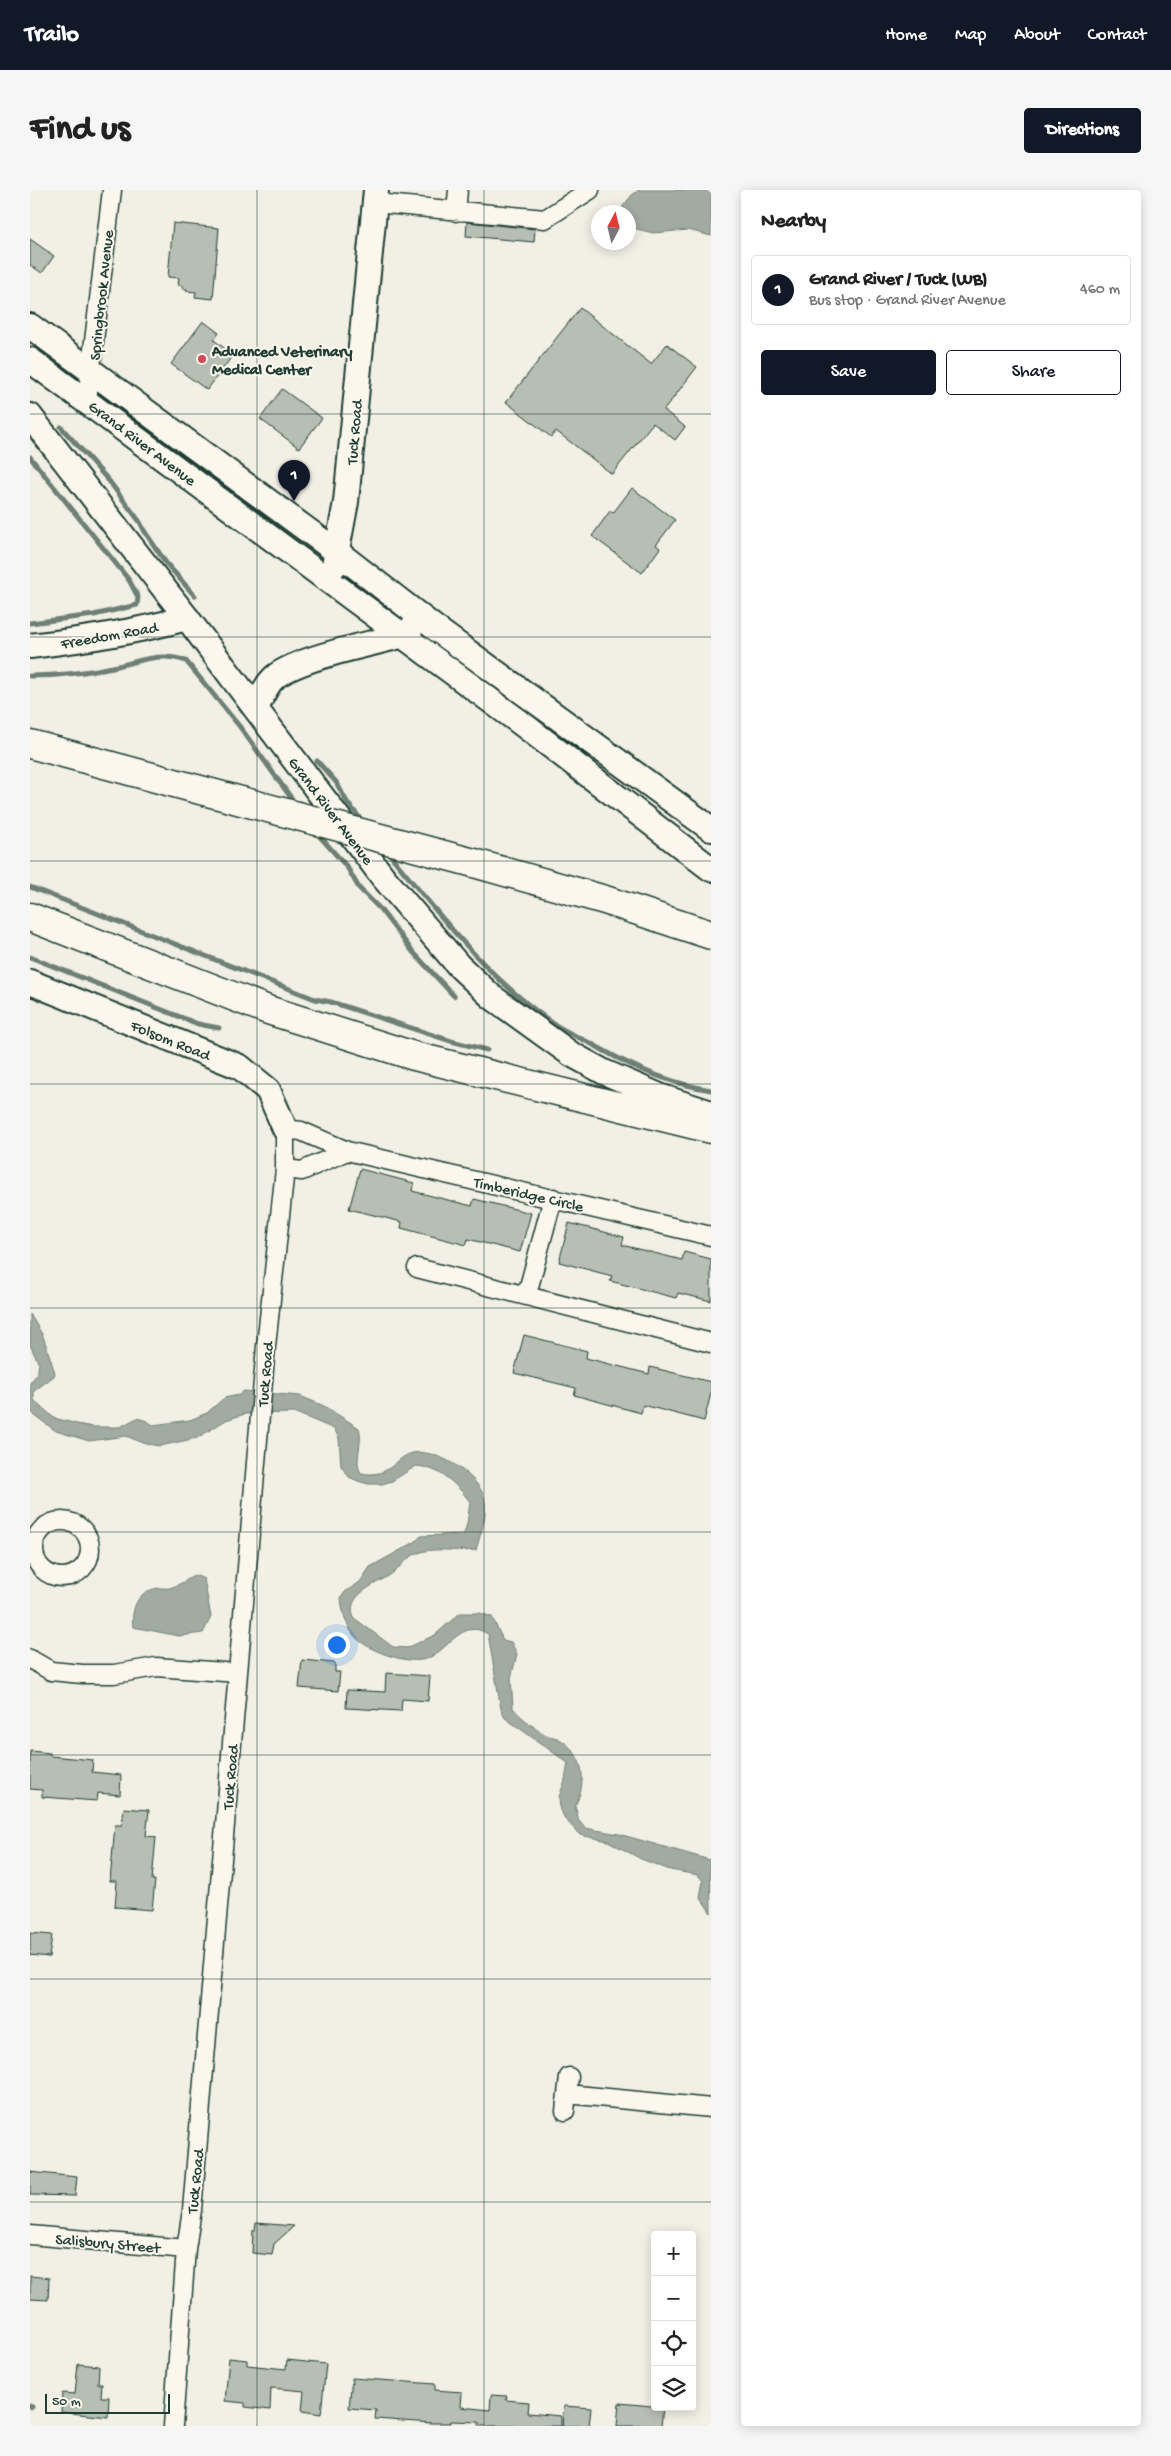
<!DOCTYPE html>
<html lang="en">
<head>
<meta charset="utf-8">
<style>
	:root { --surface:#fff; --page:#f6f6f6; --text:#222; --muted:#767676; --line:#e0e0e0; --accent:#111827 }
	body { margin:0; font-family:"Gochi Hand",sans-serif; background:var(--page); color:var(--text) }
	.controls { position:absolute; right:15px; bottom:15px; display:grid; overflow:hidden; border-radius:5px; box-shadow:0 2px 12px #0003 }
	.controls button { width:45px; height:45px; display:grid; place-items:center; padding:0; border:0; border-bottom:1px solid var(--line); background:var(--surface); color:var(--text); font:25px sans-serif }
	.compass { position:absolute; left:561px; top:15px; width:45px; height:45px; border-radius:50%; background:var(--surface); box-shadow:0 2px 12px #0003; rotate:7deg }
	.scale { position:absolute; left:15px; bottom:12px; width:125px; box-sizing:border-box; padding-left:5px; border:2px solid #1f3d34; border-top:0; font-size:14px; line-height:18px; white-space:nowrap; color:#1f3d34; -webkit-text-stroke:4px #fbf7ec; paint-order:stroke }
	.you { position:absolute; left:306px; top:1454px; width:18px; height:18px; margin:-12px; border:4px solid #fff; border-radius:50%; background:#1a73e8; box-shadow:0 0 0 8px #1a73e833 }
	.badge { display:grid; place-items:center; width:32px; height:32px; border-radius:50%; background:var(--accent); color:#fff; font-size:16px; font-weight:700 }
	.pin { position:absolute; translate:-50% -41px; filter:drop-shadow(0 1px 2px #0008) }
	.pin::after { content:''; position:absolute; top:26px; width:18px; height:15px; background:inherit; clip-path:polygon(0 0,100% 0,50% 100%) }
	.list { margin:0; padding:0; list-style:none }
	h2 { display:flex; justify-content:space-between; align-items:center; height:65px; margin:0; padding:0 20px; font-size:21px }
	h2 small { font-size:16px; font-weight:400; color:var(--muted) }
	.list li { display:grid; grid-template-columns:32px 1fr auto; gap:15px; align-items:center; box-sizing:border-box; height:70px; margin:0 10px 10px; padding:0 10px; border:1px solid var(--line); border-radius:5px }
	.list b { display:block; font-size:19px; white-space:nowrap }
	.list p { margin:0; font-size:16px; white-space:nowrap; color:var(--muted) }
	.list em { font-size:16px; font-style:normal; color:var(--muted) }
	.actions { display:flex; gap:10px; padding:15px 20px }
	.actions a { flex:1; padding:11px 0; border:1px solid var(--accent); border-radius:5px; text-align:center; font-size:18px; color:var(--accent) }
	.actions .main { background:var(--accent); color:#fff }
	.icon { flex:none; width:28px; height:28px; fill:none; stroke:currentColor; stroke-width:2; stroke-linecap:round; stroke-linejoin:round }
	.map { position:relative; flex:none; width:681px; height:2236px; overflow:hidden; border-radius:5px }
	header { display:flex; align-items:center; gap:30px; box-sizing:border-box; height:70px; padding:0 25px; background:var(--accent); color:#fff }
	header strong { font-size:24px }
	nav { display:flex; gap:28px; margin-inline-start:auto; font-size:18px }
	.intro { display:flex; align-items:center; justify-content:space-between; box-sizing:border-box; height:120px; padding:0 30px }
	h1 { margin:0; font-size:35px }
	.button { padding:12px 22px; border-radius:5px; background:var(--accent); color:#fff; font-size:18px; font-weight:700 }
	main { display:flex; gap:30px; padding:0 30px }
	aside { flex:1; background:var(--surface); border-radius:5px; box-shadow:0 2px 12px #0003 }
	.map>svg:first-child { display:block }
</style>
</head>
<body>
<header>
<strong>Trailo</strong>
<nav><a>Home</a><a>Map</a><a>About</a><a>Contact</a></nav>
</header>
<div class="intro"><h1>Find us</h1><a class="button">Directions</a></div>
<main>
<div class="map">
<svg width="681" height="2236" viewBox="0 0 681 2236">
	<rect width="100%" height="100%" fill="#f2f0e5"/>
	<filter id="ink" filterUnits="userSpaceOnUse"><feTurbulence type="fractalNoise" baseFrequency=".02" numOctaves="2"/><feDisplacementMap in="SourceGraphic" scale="10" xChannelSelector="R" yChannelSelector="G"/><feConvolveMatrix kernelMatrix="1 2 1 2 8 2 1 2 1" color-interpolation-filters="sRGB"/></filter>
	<g filter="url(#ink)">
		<path fill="#a2aba1" stroke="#6e7f75" d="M 609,0 L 681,0 L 681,46 L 658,40 L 623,43 L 599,37 L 598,22 L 590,22 L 590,20 L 602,5 Z
			M 0,1124 L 13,1146 L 25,1183 L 24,1186 L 4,1201 L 4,1210 L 24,1228 L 47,1234 L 63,1237 L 90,1237 L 107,1228 L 117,1231 L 123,1235 L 160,1230 L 177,1223 L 194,1208 L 209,1205 L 214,1201 L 270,1206 L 294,1216 L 329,1238 C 334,1252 323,1271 331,1283 C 361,1289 364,1267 383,1263 C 406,1258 448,1285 454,1307 C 459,1323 450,1345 446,1360 C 429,1362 411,1358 395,1361 C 374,1366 375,1375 360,1385 C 347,1394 314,1405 324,1428 L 363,1457 L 377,1458 L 405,1445 L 430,1423 L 450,1423 L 462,1427 L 473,1450 L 481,1452 L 487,1464 L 481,1488 L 483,1518 C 491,1528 505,1538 516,1545 C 521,1547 527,1547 531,1550 C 555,1566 557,1592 545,1616 L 549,1631 L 555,1638 L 589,1644 L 680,1670 L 681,1723 L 670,1707 L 673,1691 L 668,1685 L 640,1680 L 611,1669 L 578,1651 L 550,1645 L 535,1629 L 530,1618 L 529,1607 L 535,1590 L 538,1573 L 475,1528 L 471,1519 L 458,1444 C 431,1427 419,1461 396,1469 C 377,1475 334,1460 323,1444 C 315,1433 312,1420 311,1408 L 315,1402 L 330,1392 L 340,1377 L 385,1352 L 391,1346 L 434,1344 L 437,1334 L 440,1312 C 426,1293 410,1278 386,1276 L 362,1291 L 352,1294 L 338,1294 L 328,1291 L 319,1287 L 311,1276 L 309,1248 L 304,1239 L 266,1223 L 215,1224 L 196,1230 L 167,1248 L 130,1256 L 116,1254 L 96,1246 L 59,1251 L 26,1241 L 5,1226 L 0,1219 L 0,1193 L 7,1184 L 9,1174 L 0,1155 Z
			M 165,1385 L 174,1389 L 181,1427 L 173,1443 L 149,1446 L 103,1437 C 101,1421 106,1403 124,1399 C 129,1397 135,1399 140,1398 C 149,1395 157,1390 165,1385 Z"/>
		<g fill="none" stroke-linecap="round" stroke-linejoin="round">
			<path stroke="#6e7f75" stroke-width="5" d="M 31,237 L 79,291 L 110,332 L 115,342 L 136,373 L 165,406
				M 0,267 L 99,390 L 108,407 L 107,415 L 64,425 L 0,433
				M 0,486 C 29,486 60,482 88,476 C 113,470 131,462 156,471 L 210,537 L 267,616
				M 287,571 L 306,592 L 317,612 L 333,632
				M 285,641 L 317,677 L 329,698 L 350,719 L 383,762 L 424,806
				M 356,660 C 408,723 456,787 524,834 C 539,844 556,850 571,859 C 604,878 643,894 681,900
				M 0,697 L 285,809 L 301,812 L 421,851 L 457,860
				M 0,767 L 168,834 L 189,838
				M 0,2216 L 2,2217"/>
		</g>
		<path fill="#b7beb3" stroke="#1f3d34" d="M 437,32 L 505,39 L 504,52 L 436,46 Z
			M 143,33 L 189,38 L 183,109 L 165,107 L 166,102 L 157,101 L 157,99 L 153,99 L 153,96 L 148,95 L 149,88 L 138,87 Z
			M 0,49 L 24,66 L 12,83 L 0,75 Z
			M 550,118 L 621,174 L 637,154 L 667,177 L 634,220 L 655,237 L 645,250 L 623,233 L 582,284 L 526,241 L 521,247 L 476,212 Z
			M 173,131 L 189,143 L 184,150 L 203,165 L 177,200 L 141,174 Z
			M 252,199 L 292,228 L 269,258 L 230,229 Z
			M 602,298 L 645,330 L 626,355 L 630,358 L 612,383 L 562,346 L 580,321 L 583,323 Z
			M 330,979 L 384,993 L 382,1001 L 442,1016 L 444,1009 L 501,1023 L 490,1062 L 438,1049 L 436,1055 L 371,1038 L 372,1032 L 319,1019 Z
			M 539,1033 L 594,1047 L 592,1055 L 652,1070 L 654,1062 L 681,1069 L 681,1111 L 648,1103 L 646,1108 L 580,1091 L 582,1086 L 529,1072 Z
			M 494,1145 L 557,1161 L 556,1168 L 619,1184 L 620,1177 L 681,1192 L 681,1203 L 674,1231 L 613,1215 L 611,1223 L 544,1205 L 546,1198 L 484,1183 Z
			M 272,1470 L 305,1473 L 305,1482 L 310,1482 L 308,1501 L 269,1498 Z
			M 356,1483 L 400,1486 L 398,1511 L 372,1509 L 371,1521 L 316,1518 L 317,1500 L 355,1502 Z
			M 0,1561 L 20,1563 L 20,1566 L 63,1570 L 62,1582 L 91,1585 L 90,1605 L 68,1603 L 67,1611 L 12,1607 L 12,1600 L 0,1599 Z
			M 94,1618 L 119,1620 L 116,1646 L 126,1647 L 122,1690 L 125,1690 L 122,1720 L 85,1717 L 87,1691 L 80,1691 L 85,1635 L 92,1635 Z
			M 0,1743 L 22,1745 L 19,1767 L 0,1765 Z
			M 0,1982 L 47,1987 L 45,2006 L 0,2005 Z
			M 226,2033 L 264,2036 L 244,2054 L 242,2065 L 222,2063 L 223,2040 L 225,2040 Z
			M 0,2086 L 19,2088 L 18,2110 L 0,2109 Z
			M 199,2168 L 217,2170 L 217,2175 L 256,2179 L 257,2170 L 296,2174 L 291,2224 L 272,2221 L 274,2201 L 241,2198 L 240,2220 L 215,2217 L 215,2213 L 195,2211 Z
			M 48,2174 L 69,2176 L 68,2194 L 72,2194 L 71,2207 L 79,2207 L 78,2227 L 31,2222 L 32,2203 L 45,2204 Z
			M 322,2188 L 405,2194 L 405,2200 L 432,2202 L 431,2217 L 460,2220 L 461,2205 L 477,2206 L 476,2210 L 499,2212 L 498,2223 L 531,2226 L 531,2236 L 449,2236 L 449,2232 L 421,2231 L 421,2233 L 402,2233 L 345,2229 L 346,2220 L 319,2218 Z
			M 589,2213 L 633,2217 L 631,2236 L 587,2236 Z
			M 534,2216 L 561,2218 L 559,2236 L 532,2236 Z"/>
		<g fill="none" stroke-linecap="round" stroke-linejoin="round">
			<defs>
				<path id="street" d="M 345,13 L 515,29 L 560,0
					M 426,22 L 428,0
					M 57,210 L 82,0
					M 255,979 L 272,981 L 317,961
					M 387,1078 L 681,1153
					M 497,1104 L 523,1008
					M4 1359a28 28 0 1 1 56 0a28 28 0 1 1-56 0Z
					M 0,1469 L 21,1481 L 52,1484 L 84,1484 L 126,1477 L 208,1483
					M 537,1904 L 681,1918
					M 535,1921 L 539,1887
					M 0,2045 L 156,2059
					M 143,2236 L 156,2059 L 162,2020 L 236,1156 L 255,979 L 255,939 L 271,941 L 317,961 L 681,1046"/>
				<path id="secondary" d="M 0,136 L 307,362 L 405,438 L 681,639
					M 0,170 L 491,533 L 681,679
					M 0,226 L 157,428 L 353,687 L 429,776 L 462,807 L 541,864 L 574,882 L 632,907 L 681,923
					M 304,376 L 316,312 L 346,0
					M 0,456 C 53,450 105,442 157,428
					M 226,519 C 231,508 236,494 246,486 C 272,467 337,455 370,446 L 380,440
					M 0,792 L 210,877 L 238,900 L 255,939"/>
				<path id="highway" d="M 0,554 L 174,601
					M 444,673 L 575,710 L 681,745
					M 0,727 L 238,820 L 384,866 L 681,939"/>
			</defs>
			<use href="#street" stroke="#1f3d34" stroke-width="21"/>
			<use href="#secondary" stroke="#1f3d34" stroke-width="28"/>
			<use href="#highway" stroke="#1f3d34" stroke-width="31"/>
			<use href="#street" stroke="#fbf7ec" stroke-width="18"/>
			<use href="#secondary" stroke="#fbf7ec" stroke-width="24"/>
			<use href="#highway" stroke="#fbf7ec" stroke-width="28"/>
			<defs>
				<path id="highway-bridge" d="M 174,601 L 444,673"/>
			</defs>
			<use href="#highway-bridge" stroke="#1f3d34" stroke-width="31" stroke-linecap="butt"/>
			<use href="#highway-bridge" stroke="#fbf7ec" stroke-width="28"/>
		</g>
	</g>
	<path fill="none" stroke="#1f3d34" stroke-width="1" stroke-opacity="0.55" d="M 227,0 L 227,2236M 454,0 L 454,2236M 0,224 L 681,224M 0,447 L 681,447M 0,671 L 681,671M 0,894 L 681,894M 0,1118 L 681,1118M 0,1342 L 681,1342M 0,1565 L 681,1565M 0,1789 L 681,1789M 0,2012 L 681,2012"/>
	<circle fill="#d1495b" stroke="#fbf7ec" stroke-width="2" cx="172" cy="169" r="5"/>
	<g text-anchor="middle" stroke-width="4" stroke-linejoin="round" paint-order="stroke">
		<g font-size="16" fill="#1f3d34" stroke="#fbf7ec">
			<text transform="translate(70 105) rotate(-84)" y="6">Springbrook Avenue</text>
			<text transform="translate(323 242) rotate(-85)" y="6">Tuck Road</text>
			<text transform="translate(113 252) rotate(37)" y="6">Grand River Avenue</text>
			<text transform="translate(79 444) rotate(-10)" y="6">Freedom Road</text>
			<text transform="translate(302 620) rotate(53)" y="6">Grand River Avenue</text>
			<text transform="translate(141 849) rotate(22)" y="6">Folsom Road</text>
			<text transform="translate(499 1003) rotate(13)" y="6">Timberidge Circle</text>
			<text transform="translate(234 1184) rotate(-85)" y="6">Tuck Road</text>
			<text transform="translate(199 1587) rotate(-85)" y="6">Tuck Road</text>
			<text transform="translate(164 1991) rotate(-84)" y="6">Tuck Road</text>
			<text transform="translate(78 2052) rotate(5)" y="6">Salisbury Street</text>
		</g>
		<g font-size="16" font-weight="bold" fill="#1f3d34" stroke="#fbf7ec" text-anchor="start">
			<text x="182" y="166">Advanced Veterinary<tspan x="182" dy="18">Medical Center</tspan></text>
		</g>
	</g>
</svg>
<div class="controls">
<button>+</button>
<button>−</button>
<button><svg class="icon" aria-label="locate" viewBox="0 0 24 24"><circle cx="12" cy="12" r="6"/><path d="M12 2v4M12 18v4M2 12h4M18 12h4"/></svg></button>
<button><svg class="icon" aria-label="layers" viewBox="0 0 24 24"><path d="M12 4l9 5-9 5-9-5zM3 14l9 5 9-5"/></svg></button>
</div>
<svg class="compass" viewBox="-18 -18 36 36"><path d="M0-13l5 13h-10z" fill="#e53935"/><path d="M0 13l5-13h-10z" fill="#767676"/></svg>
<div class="scale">50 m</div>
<div class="you"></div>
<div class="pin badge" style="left:264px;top:311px">1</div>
</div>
<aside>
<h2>Nearby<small></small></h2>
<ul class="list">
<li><span class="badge">1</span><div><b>Grand River / Tuck (WB)</b><p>Bus stop · Grand River Avenue</p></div><em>460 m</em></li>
</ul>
<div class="actions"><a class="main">Save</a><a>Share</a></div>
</aside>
</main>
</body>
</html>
